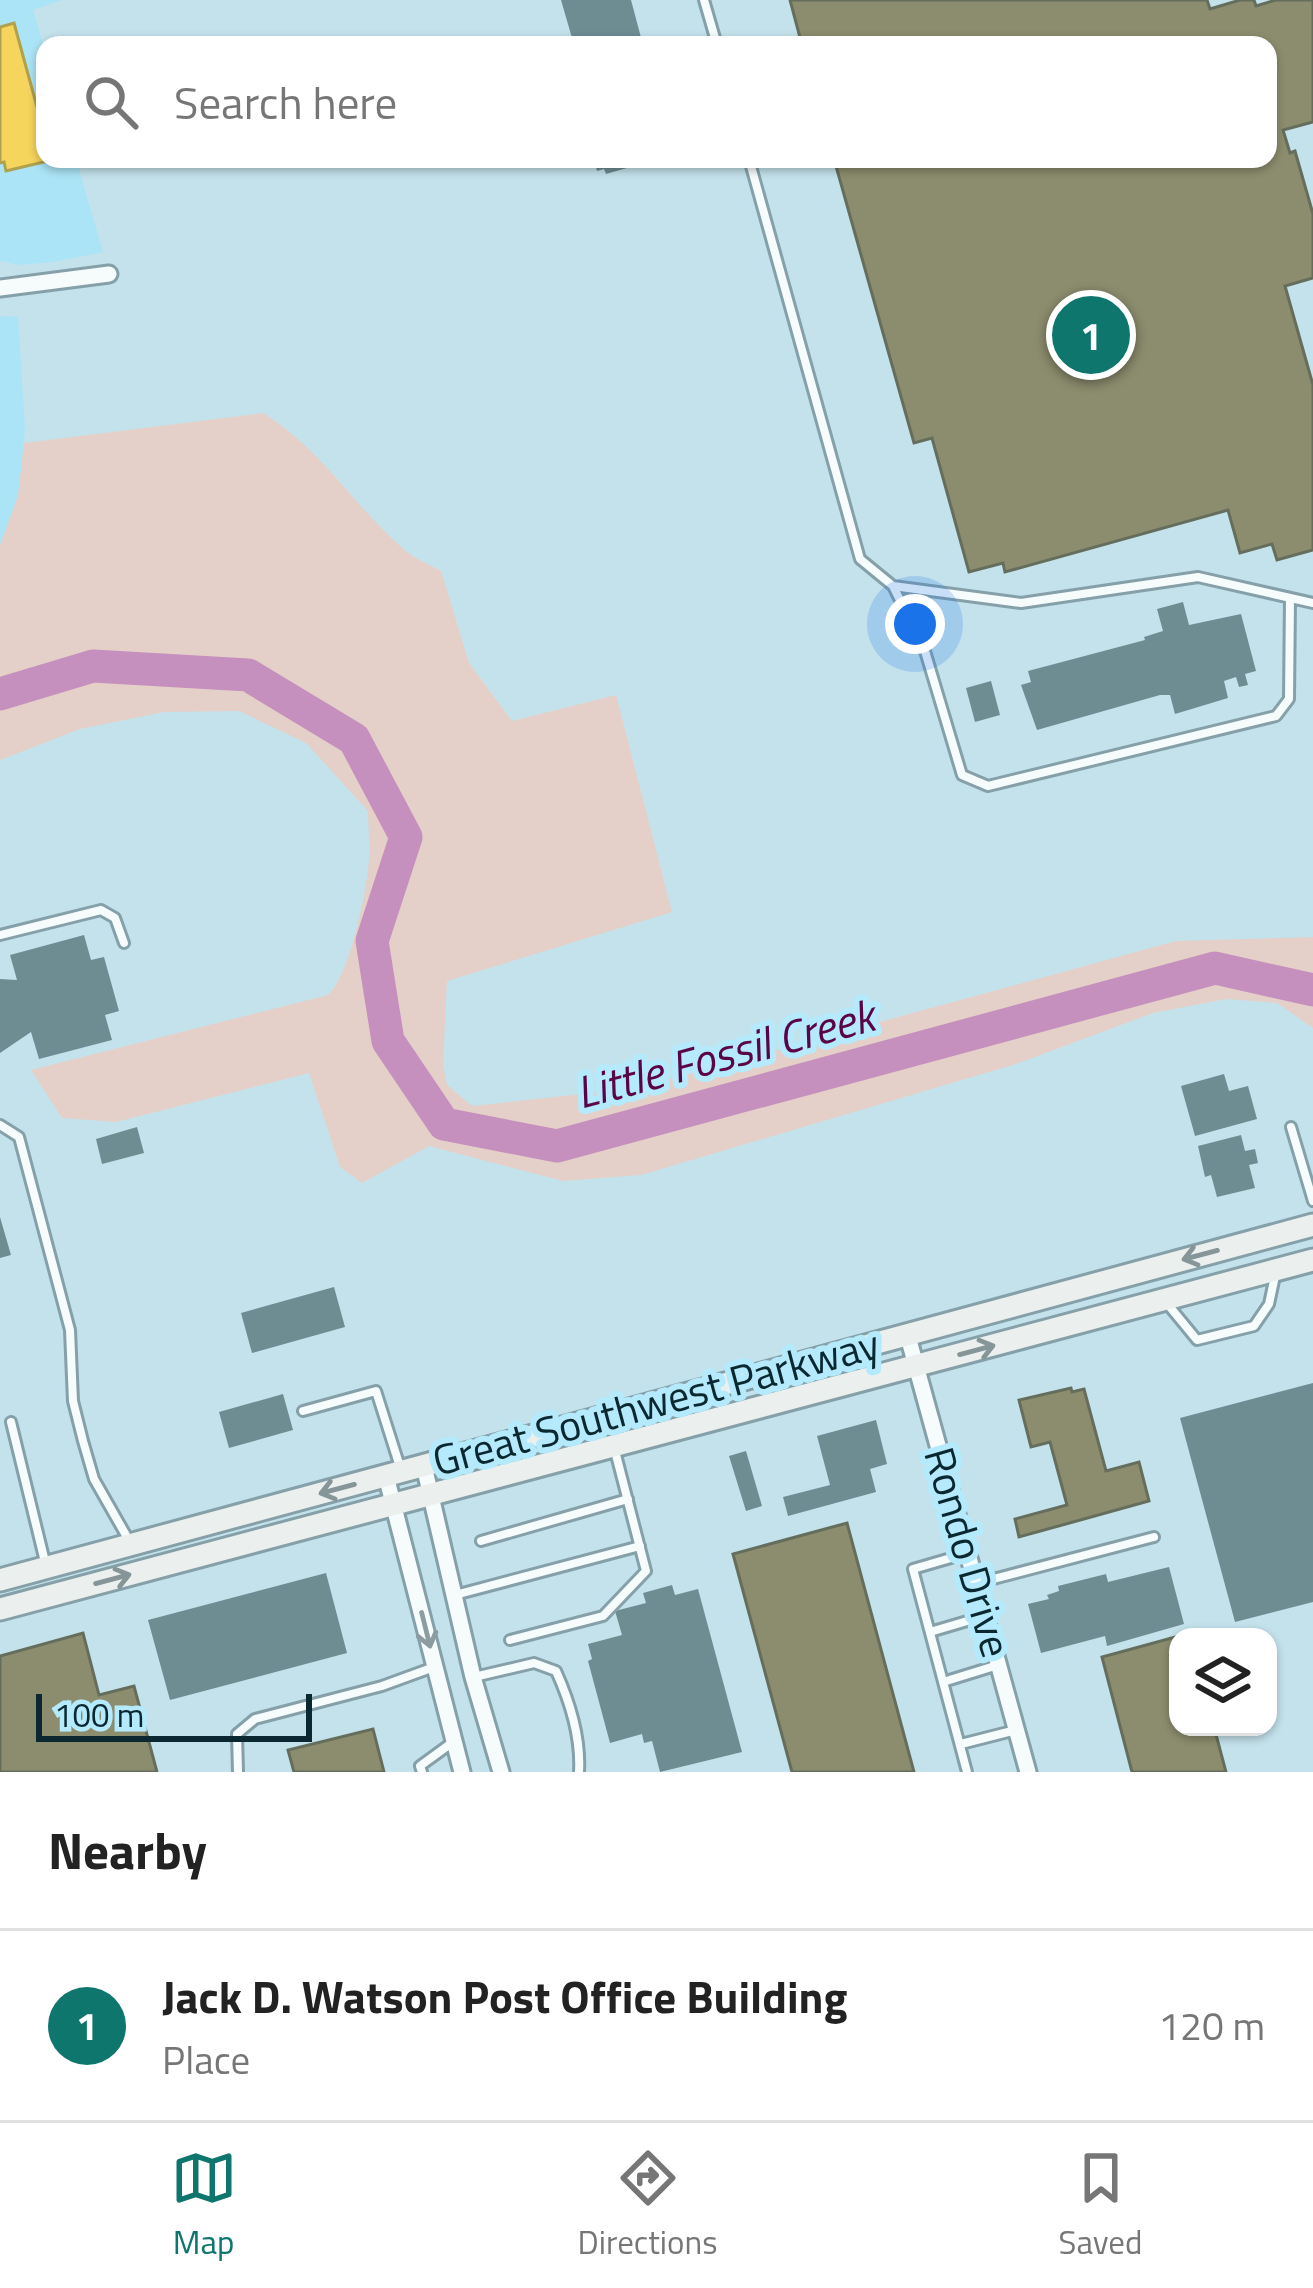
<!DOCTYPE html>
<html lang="en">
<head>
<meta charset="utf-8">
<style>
	:root { --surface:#fff; --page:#f2f2f2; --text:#222; --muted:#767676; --line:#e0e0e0; --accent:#0f766e }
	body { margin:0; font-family:"Titillium Web",sans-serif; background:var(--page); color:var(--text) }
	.controls { position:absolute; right:36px; bottom:36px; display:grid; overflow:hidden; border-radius:24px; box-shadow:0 3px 9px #0004 }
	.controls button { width:108px; height:108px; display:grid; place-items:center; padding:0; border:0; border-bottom:3px solid var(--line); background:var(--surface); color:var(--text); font:60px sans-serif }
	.scale { position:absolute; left:36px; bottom:30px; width:276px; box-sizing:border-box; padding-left:12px; border:6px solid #0b2831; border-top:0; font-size:33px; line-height:42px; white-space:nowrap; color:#0b2831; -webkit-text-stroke:9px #b4eafc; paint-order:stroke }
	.you { position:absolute; left:915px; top:624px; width:42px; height:42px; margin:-30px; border:9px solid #fff; border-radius:50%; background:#1a73e8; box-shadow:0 0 0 18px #1a73e833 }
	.badge { display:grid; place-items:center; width:78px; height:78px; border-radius:50%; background:var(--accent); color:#fff; font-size:39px; font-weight:700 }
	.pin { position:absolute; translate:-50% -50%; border:6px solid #fff; box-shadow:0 3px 12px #0006 }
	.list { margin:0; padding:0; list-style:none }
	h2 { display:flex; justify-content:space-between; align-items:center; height:156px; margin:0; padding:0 48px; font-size:51px }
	h2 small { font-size:39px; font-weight:400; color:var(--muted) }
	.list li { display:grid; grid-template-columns:78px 1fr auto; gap:36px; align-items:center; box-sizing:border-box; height:192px; padding:0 48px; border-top:3px solid var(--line) }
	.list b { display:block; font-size:45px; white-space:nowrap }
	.list p { margin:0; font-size:39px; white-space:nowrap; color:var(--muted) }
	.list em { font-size:39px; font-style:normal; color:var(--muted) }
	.icon { flex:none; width:66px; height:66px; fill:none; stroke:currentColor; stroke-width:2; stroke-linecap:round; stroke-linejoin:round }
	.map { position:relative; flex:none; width:1313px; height:1772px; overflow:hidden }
	.search { position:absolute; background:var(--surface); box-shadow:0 3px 9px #0004; left:36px; right:36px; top:36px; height:132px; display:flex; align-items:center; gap:30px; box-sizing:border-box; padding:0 42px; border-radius:24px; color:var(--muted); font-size:45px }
	.sheet { height:348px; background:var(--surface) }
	nav { display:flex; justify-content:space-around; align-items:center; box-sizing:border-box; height:168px; border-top:3px solid var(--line); background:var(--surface); font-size:33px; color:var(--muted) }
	nav a { display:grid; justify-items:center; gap:6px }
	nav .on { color:var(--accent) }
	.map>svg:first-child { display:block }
</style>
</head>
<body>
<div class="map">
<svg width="1313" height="1772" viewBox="0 0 1313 1772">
	<rect width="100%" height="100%" fill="#c4e2ec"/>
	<path fill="#abe4f6" d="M 0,0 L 62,0 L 33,10 L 45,51 L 45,159 L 76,159 L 103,252 L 53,262 L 19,265 L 0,261 Z
		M 0,316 L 18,317 L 25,429 L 18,496 L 0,545 Z"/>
	<path fill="#e4d0c8" d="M 263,413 C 320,448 352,503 400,546 C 411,557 428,564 441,571 L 469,663 L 512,721 L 616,695 L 672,912 L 447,981 L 443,1065 L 447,1085 L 472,1106 L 638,1088 L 1176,941 L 1313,937 L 1313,1028 L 1277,1003 L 1226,999 L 1153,1013 L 1016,1064 L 641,1175 L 563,1181 L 429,1146 L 362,1183 L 340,1167 L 309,1073 L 116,1122 L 62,1118 L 31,1070 L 328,995 C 350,975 367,890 369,859 C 370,843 368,826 368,811 L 306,743 L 239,711 L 164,712 L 80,729 L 0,760 L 0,545 L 18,496 L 24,443 Z"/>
	<path fill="#f6d55c" stroke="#b0a14f" stroke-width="3" d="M 14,23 L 45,136 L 45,159 L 52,160 L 6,171 L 4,162 L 0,163 L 0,27 Z"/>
	<path fill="#8c8c6e" stroke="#656e5c" stroke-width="3" d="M 790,0 L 1207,0 L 1210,9 L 1240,0 L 1254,0 L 1256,6 L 1276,0 L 1313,0 L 1313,122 L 1283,130 L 1290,153 L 1295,151 L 1313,214 L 1313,278 L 1285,286 L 1313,385 L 1313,550 L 1277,560 L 1272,544 L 1240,553 L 1228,510 L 1005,572 L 1003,563 L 969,572 L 932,438 L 914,443 L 834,159 L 1268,159 L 1268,45 L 802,45 Z
		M 1071,1388 L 1072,1392 L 1084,1389 L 1106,1471 L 1139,1462 L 1149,1501 L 1019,1537 L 1015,1519 L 1067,1505 L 1050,1442 L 1031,1447 L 1019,1400 Z
		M 847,1523 L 914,1772 L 792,1772 L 733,1554 Z
		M 83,1633 L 99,1695 L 134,1686 L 157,1772 L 0,1772 L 0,1656 Z
		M 1190,1633 L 1190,1637 L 1178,1637 L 1178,1727 L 1214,1727 L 1226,1772 L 1132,1772 L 1102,1657 Z
		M 373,1729 L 384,1772 L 294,1772 L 288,1750 Z"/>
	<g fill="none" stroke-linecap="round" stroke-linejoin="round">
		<path stroke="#c690be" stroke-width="33" d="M 0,694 L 93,666 L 248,675 L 354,739 L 406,837 L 372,941 L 388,1041 L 444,1124 L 557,1146 L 1215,968 L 1313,990"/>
	</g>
	<path fill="#6e8d92" d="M 561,0 L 631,0 L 643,45 L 574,45 Z
		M 594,159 L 655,159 L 655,160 L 606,174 L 604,169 L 597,171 Z
		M 1183,602 L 1189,625 L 1241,614 L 1256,671 L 1245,674 L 1248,685 L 1239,687 L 1236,677 L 1224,681 L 1228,698 L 1175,714 L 1170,695 L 1160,695 L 1037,730 L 1021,685 L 1031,682 L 1028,671 L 1145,640 L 1144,637 L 1163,631 L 1157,609 Z
		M 991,681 L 1000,715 L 975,722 L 966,688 Z
		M 84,935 L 91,960 L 104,957 L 119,1011 L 105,1015 L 112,1040 L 39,1059 L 31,1032 L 0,1053 L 0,979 L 17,980 L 10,955 Z
		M 1224,1074 L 1229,1091 L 1248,1086 L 1257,1119 L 1195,1136 L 1181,1086 Z
		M 137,1127 L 144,1153 L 102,1164 L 96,1139 Z
		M 1241,1135 L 1245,1151 L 1255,1149 L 1258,1163 L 1249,1165 L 1255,1188 L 1217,1197 L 1211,1175 L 1205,1177 L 1198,1146 Z
		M 0,1217 L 11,1255 L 0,1258 Z
		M 334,1287 L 345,1327 L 252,1353 L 241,1313 Z
		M 1313,1383 L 1313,1602 L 1235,1622 L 1180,1418 Z
		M 283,1394 L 293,1430 L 229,1448 L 219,1412 Z
		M 876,1420 L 887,1464 L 870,1469 L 876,1492 L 788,1516 L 783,1497 L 830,1485 L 817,1436 Z
		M 746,1451 L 762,1506 L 746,1511 L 729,1456 Z
		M 1169,1567 L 1184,1624 L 1107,1646 L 1105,1636 L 1041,1653 L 1028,1604 L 1049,1599 L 1047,1595 L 1059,1591 L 1058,1586 L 1106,1574 L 1108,1582 Z
		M 326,1573 L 347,1653 L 170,1700 L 148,1620 Z
		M 672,1585 L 675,1595 L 698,1589 L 742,1752 L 660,1772 L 652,1741 L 644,1743 L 642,1734 L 610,1743 L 588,1661 L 592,1659 L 588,1644 L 622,1635 L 615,1611 L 646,1603 L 643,1593 Z"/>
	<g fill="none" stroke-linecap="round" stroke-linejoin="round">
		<defs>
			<path id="lane" d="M 704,0 L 717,45
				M 749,159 L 860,559 L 893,586 L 1021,603 L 1198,577 L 1313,603
				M 893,586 L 925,651 L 962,775 L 988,786 L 1276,716 L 1289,699 L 1290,598
				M 0,935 L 101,910 L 115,918 L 124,943
				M 0,1125 L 19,1137 L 70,1330 L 73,1401 L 83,1441 L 94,1479 L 131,1544
				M 1291,1127 L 1313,1201
				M 1165,1301 L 1197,1340 L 1254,1326 L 1269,1304 L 1275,1276
				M 303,1411 L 376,1391 L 401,1470
				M 11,1422 L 46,1566
				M 481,1541 L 628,1499
				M 978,1583 L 1154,1537
				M 455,1595 L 640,1546
				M 930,1632 L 984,1616
				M 510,1640 L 603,1616 L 646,1571 L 614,1447
				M 474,1677 L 534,1663 L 556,1671 C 570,1702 581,1738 579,1772
				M 943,1682 L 998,1665
				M 961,1744 L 1016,1730
				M 238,1772 L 237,1734 L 255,1719 L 382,1686 L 434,1667
				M 422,1772 L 420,1766 L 453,1742
				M 967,1772 L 913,1569 L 968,1553"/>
			<path id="street" d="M 0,288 L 109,274
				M 907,1333 L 1028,1772
				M 424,1466 L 473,1677 L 501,1772
				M 386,1476 L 462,1772"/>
			<path id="secondary" d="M 0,1580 L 1313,1225
				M 0,1609 L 1313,1260"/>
		</defs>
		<use href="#lane" stroke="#85a0a8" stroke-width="14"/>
		<use href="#street" stroke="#85a0a8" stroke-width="21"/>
		<use href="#secondary" stroke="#85a0a8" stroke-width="27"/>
		<use href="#lane" stroke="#f6fbfc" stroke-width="8"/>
		<use href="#street" stroke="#f6fbfc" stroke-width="15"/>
		<use href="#secondary" stroke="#ebefed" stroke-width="21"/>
	</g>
	<defs><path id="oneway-shaft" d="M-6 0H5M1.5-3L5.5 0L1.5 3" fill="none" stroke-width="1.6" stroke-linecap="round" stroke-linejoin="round" transform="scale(3)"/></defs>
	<g stroke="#869598">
		<use href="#oneway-shaft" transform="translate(1200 1255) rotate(165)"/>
		<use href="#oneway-shaft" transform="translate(977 1350) rotate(-15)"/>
		<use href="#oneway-shaft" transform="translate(337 1489) rotate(165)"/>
		<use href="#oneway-shaft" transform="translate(113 1579) rotate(-15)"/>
	</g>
	<use stroke="#8c9ca1" href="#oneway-shaft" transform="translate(426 1630) rotate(76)"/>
	<g text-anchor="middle" stroke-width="12" stroke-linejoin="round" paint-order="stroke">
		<g font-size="42" fill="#0b2831" stroke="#b4eafc">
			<text transform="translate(656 1402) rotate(-15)" y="15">Great Southwest Parkway</text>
			<text transform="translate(968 1552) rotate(74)" y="15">Rondo Drive</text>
		</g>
		<g font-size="45" font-style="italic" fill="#5a0447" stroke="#b4eafc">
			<text transform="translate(725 1054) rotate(-15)" y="16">Little Fossil Creek</text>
		</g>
	</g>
</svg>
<div class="controls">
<button><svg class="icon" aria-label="layers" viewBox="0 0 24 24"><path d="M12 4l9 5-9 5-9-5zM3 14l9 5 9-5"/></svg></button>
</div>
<div class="scale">100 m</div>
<div class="you"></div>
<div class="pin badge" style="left:1091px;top:335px">1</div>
<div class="search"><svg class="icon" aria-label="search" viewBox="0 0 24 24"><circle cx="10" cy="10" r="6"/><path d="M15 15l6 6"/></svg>Search here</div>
</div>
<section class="sheet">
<h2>Nearby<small></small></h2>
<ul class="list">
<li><span class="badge">1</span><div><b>Jack D. Watson Post Office Building</b><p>Place</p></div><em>120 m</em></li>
</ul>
</section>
<nav>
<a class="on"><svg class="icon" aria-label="map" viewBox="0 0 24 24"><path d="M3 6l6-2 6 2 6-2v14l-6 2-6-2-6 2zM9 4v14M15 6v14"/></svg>Map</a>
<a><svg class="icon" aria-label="directions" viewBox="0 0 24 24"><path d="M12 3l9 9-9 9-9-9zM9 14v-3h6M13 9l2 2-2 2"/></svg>Directions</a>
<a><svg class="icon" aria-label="saved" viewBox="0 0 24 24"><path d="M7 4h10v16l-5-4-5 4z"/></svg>Saved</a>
</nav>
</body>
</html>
